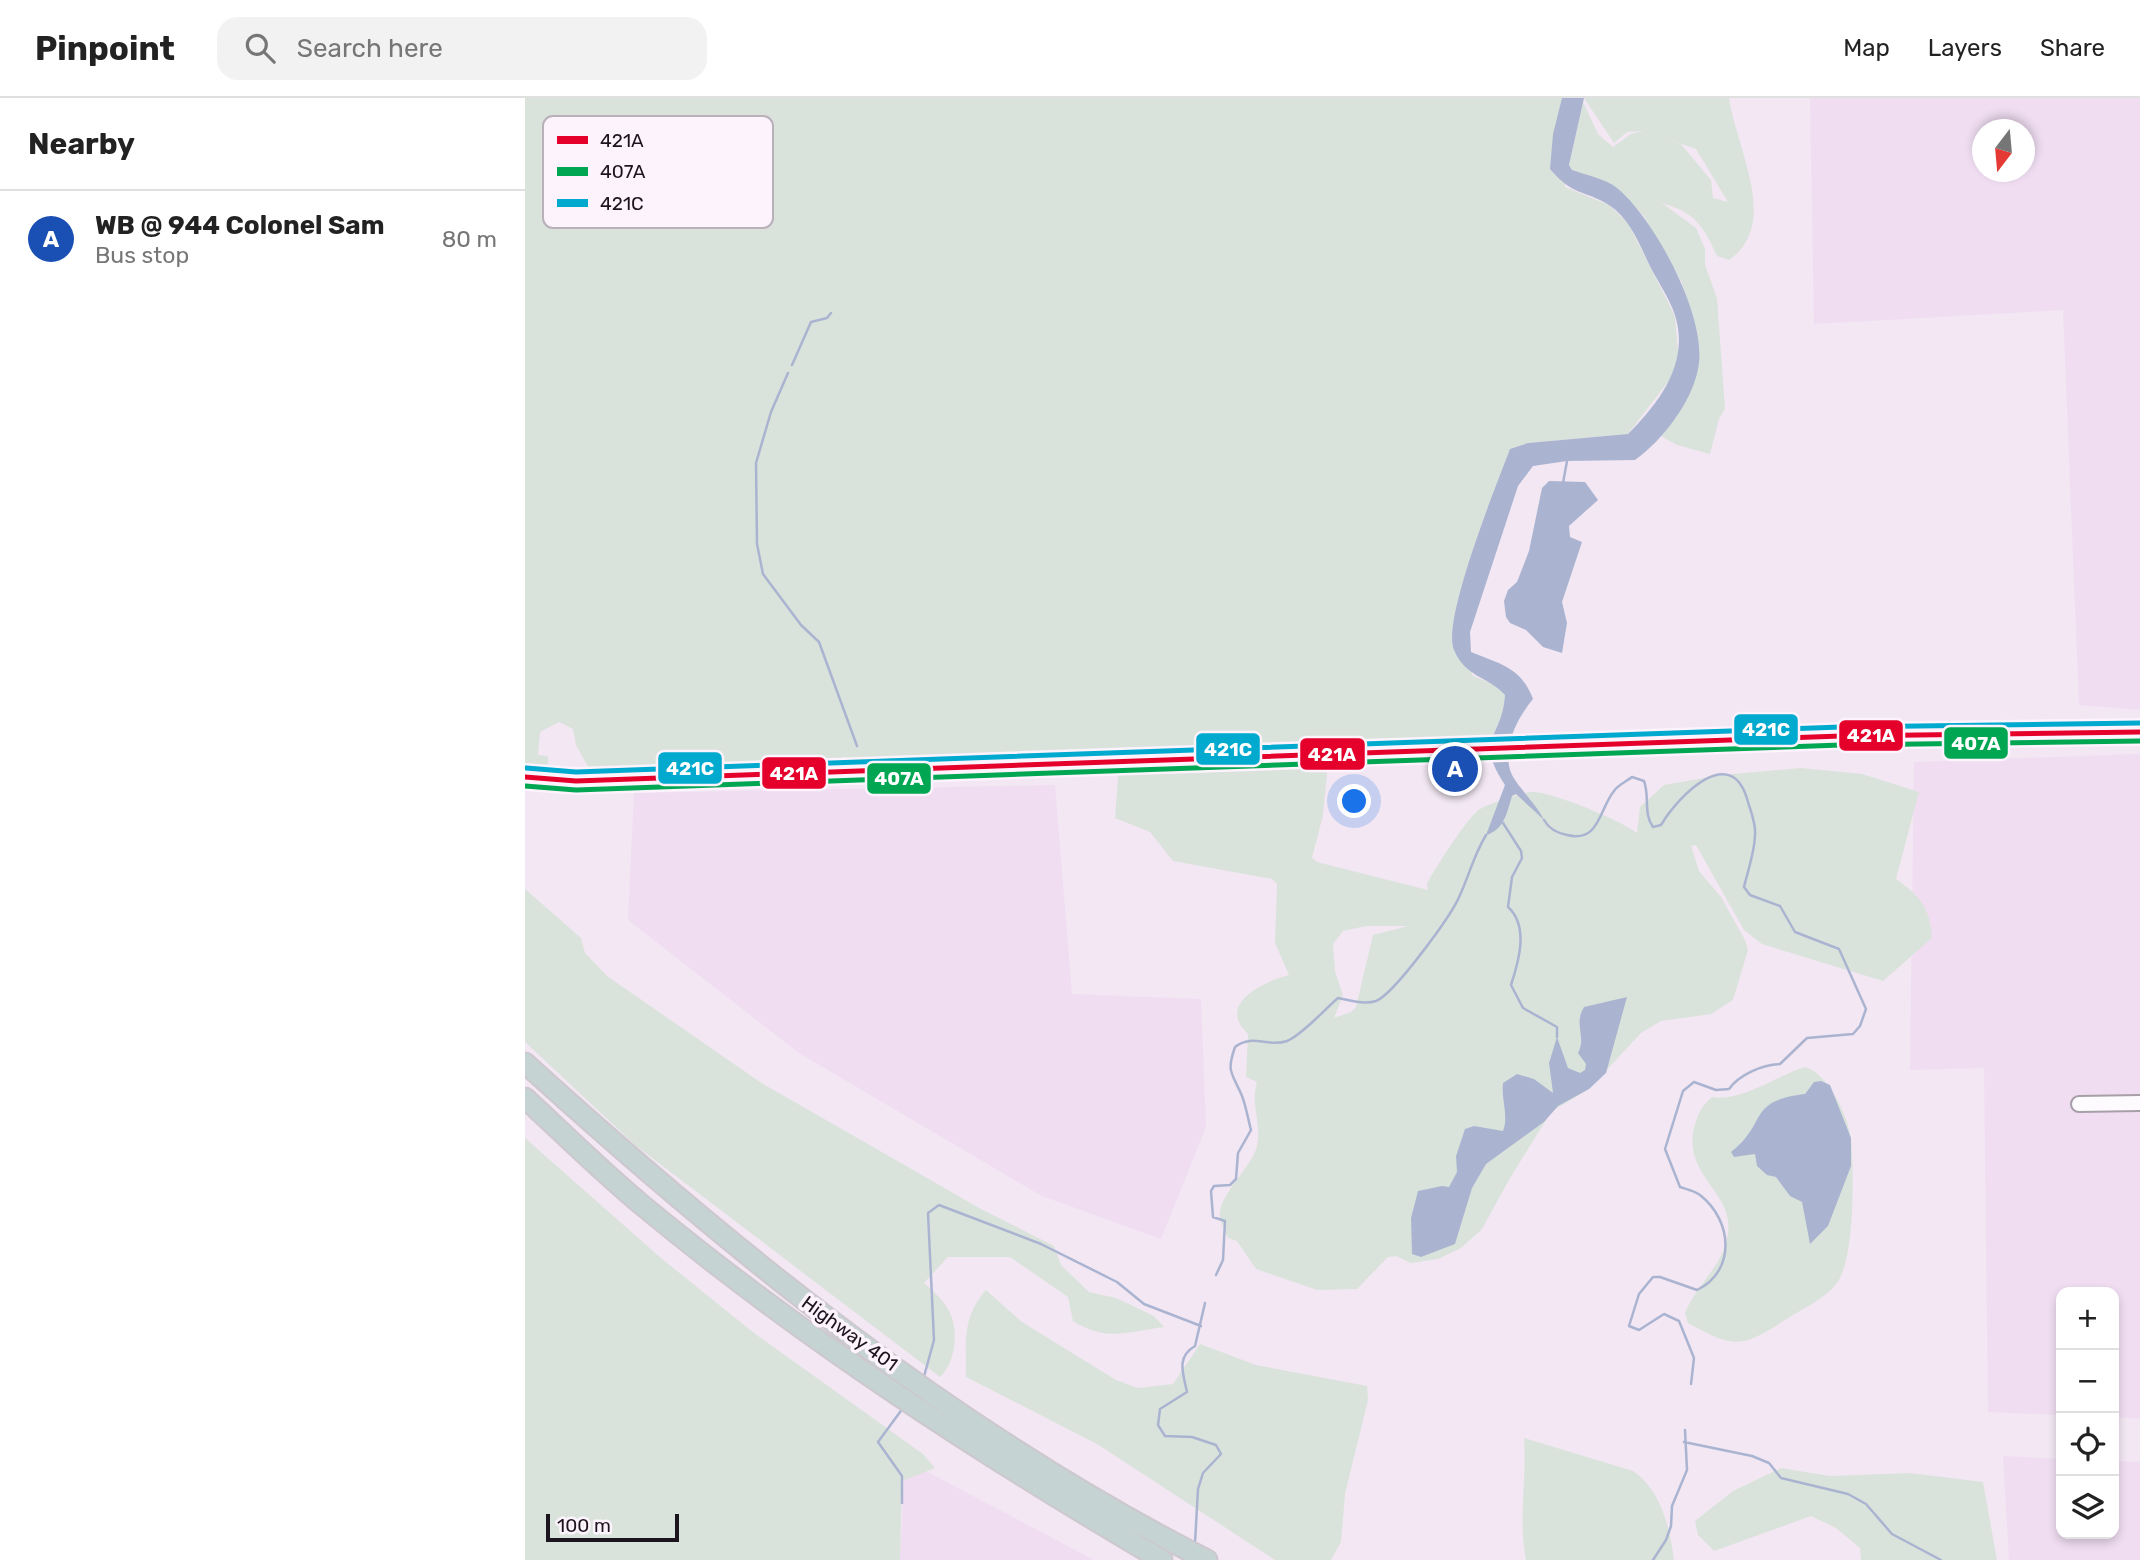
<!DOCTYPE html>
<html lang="en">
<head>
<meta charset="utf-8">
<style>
	:root { --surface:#fff; --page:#f2f2f2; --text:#222; --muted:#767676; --line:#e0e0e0; --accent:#d93025 }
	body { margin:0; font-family:Rubik,sans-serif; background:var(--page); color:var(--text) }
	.controls { position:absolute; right:21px; bottom:21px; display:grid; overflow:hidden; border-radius:14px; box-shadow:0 4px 10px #0003 }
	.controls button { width:63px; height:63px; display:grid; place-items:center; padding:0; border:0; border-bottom:2px solid var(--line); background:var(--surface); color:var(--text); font:35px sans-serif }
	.compass { position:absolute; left:1447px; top:21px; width:63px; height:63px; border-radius:50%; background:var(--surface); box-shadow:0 4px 10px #0003; rotate:196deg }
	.scale { position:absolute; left:21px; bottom:18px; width:133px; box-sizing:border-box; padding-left:7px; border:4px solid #1c151d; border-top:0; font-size:19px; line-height:24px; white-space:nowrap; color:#1c151d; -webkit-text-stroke:5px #fcf3fd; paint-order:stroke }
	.you { position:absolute; left:830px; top:704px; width:24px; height:24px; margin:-18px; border:5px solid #fff; border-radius:50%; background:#1a73e8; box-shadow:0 0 0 10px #1a73e833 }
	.badge { display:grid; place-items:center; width:46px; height:46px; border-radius:50%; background:var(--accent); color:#fff; font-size:23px; font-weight:700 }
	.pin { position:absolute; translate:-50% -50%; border:4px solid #fff; box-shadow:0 2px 7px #0006 }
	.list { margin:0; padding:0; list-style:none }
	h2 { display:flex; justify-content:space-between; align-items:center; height:91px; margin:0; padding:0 28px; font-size:30px }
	h2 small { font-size:23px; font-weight:400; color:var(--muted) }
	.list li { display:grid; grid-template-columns:46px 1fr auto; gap:21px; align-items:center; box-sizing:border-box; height:98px; padding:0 28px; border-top:2px solid var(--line) }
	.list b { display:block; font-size:26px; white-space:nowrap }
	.list p { margin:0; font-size:23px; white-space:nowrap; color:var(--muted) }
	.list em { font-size:23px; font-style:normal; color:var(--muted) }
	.icon { flex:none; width:38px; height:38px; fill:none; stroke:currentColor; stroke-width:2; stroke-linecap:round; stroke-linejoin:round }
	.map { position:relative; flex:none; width:1615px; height:1462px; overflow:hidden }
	header { display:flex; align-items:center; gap:42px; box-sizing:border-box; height:98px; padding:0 35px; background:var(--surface); border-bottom:2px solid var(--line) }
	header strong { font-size:33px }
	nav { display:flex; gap:38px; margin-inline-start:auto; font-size:24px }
	.search { width:490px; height:63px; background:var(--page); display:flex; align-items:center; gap:18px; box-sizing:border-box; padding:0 24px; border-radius:21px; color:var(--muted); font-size:26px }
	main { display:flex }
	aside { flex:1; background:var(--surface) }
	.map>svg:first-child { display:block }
</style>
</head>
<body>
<header>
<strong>Pinpoint</strong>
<div class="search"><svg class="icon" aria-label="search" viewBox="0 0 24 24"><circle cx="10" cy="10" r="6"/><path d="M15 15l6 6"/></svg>Search here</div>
<nav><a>Map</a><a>Layers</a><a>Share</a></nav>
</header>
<main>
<aside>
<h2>Nearby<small></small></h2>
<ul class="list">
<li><span class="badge" style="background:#1a4fb4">A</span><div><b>WB @ 944 Colonel Sam</b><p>Bus stop</p></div><em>80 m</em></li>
</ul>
</aside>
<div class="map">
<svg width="1615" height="1462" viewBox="0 0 1615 1462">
	<rect width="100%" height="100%" fill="#f2e7f3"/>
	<path fill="#f0ddf2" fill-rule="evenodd" d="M 1285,0 L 1615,0 L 1615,612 L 1554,607 L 1538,212 L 1289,226 ZM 1458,32 L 1500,32 L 1500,74 L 1458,74 Z
		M 1615,656 L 1615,1321 L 1589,1319 L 1589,1194 L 1536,1194 L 1536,1317 L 1463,1314 L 1459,970 L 1385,972 L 1389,664 Z
		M 530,687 L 547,896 L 676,901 L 681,1029 L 636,1141 L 517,1098 L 274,955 L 103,822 L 109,695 Z
		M 1478,1358 L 1536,1361 L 1536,1436 L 1589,1436 L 1589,1363 L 1615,1364 L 1615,1462 L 1484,1462 Z
		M 380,1362 L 569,1462 L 375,1462 Z"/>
	<path fill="#dae3db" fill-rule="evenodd" d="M 0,0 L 1037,0 L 1040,89 L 1084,107 L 1103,125 L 1150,218 L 1153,255 L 1149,276 L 1103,336 L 1003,345 L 927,531 L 948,578 L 971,587 L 980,597 L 979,614 L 966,641 L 942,651 L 804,655 L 798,717 L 787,760 L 792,764 L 903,792 L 902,786 C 909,772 943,718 955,711 C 963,706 997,694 1007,694 C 1026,693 1097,723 1112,735 L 1115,709 L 1139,687 L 1197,677 L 1276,670 L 1337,676 L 1394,694 L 1371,781 C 1396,799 1405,810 1407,840 L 1358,883 L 1237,846 L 1219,832 L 1171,747 L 1166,748 L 1174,773 L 1196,799 L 1220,842 L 1223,852 L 1208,902 L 1186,916 L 1136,923 L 1116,935 L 1064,991 L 1026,1014 L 985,1080 L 957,1131 L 936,1150 L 913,1161 L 886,1165 L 871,1158 L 863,1159 L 832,1191 L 792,1192 L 731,1171 L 712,1143 L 703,1140 C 701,1134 696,1126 695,1119 C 692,1098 726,1071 732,1048 C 737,1024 725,1007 732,984 L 721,979 L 723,936 C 691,906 738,884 764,877 L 750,845 L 752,786 L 747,781 L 648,763 L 625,734 L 590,720 L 594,667 L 67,676 L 51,647 L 48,631 L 34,624 L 15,634 L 13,657 L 23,658 L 23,676 L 0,673 ZM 841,828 L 883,828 L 848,837 L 831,909 L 826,914 L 809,920 L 818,897 L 810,873 L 808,846 L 818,833 Z
		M 1059,0 L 1204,0 C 1211,50 1256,126 1204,162 L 1192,158 C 1179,128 1169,114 1137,105 L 1171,130 L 1180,151 L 1180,167 L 1192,200 L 1200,311 L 1194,321 L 1185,356 L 1152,347 L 1134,337 L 1152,319 L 1171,236 L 1157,185 L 1119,118 L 1090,89 L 1047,72 L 1044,67 L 1058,4 L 1073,36 L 1088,49 L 1106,36 L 1118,33 L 1102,34 L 1089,45 ZM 1126,35 L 1171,51 L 1203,104 L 1188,100 L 1186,82 L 1156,46 Z
		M 0,791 L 56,840 L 60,855 L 82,878 L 235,984 L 456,1111 L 529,1148 L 536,1167 L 564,1194 L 591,1200 L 629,1218 L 639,1229 C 603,1234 580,1244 548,1223 L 543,1199 L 485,1159 L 423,1159 L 399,1185 C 409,1194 419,1202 425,1215 C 434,1233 430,1266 415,1279 L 110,1047 L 0,944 Z
		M 1280,969 C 1303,975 1324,1019 1326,1042 C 1329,1073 1330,1161 1312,1185 C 1300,1201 1277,1211 1260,1222 C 1215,1251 1209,1250 1163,1225 L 1160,1215 C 1171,1186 1199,1168 1203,1135 C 1209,1093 1155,1077 1170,1026 C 1174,1013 1177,1008 1187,999 C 1215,1005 1253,977 1280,969 Z
		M 0,1040 L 136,1160 L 229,1235 L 398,1356 L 410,1370 L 377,1383 L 375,1462 L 0,1462 Z
		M 461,1192 L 497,1224 L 591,1282 L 613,1290 L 648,1286 L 675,1246 L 731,1267 L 842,1288 L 843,1302 L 820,1396 L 816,1444 L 806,1462 L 750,1462 L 572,1346 L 441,1279 C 441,1244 437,1219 461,1192 Z
		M 999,1340 L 1108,1373 C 1136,1392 1145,1430 1149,1462 L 1001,1462 C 993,1422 1002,1380 999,1340 Z
		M 1256,1370 L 1305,1378 L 1385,1375 L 1458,1384 L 1472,1462 L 1336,1462 L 1335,1450 L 1311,1430 L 1286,1418 L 1189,1453 L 1173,1437 L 1170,1423 L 1208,1393 Z"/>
	<path fill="#aab4d1" d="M 1037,0 L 1059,0 L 1044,67 L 1047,72 C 1061,77 1081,81 1092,90 C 1130,121 1184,222 1173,271 C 1167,304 1137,343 1110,362 L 1042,363 L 1008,368 L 993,388 L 945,534 L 946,554 C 975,566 996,569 1008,601 C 993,619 978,647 985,672 C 989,686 1012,706 1019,722 L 991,696 L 987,698 C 982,715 979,732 961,737 L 980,687 C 948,638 977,643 980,597 C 963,578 941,580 929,552 C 916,523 972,386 985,351 L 1003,345 L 1103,336 C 1134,305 1165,265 1150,217 C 1144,199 1131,181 1123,164 C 1113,143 1104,120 1084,107 C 1058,91 1049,99 1025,71 L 1028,36 Z
		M 1024,383 L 1060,384 L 1073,402 L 1044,428 L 1045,439 L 1057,444 L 1037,504 L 1042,525 L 1037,555 L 1018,549 L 1001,532 L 985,525 L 981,519 L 979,503 L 983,492 L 992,484 L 1004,453 L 1017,390 Z
		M 1102,899 L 1081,975 L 1064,991 L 1033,1008 L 1019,1024 L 961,1066 L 947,1090 L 930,1146 L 896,1159 L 887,1156 L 886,1120 L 893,1093 L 917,1088 L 924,1089 L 932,1074 L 931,1058 L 940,1031 L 949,1028 L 978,1033 C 984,1018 976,1002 978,985 L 992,976 L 1009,981 L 1028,995 L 1024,965 L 1032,939 L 1043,970 L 1055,975 L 1060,972 L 1061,966 L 1053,955 C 1062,939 1048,927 1059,909 Z
		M 1296,983 L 1305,987 L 1326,1040 L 1326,1068 L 1303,1128 L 1285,1146 L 1277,1104 L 1265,1098 L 1251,1079 L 1242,1077 L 1232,1068 L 1230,1056 L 1209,1059 L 1206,1054 C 1244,1024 1221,1003 1280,996 L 1289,984 Z"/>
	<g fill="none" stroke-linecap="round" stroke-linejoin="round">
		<path stroke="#aab4d1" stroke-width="2.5" d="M 267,267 L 286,224 L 302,220 L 306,215
			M 263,275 L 246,314 L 231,365 L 232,446 L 238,476 L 276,527 L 294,544 L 332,648
			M 1038,385 L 1042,363
			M 1019,722 C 1024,731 1032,735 1042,737 C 1075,745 1074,711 1089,693 C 1093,687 1102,683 1107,679 L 1119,683 C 1125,699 1118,715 1128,729 L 1136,727 C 1154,697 1207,643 1223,704 C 1226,714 1231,726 1230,736 C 1230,753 1223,772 1219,789 L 1225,797 L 1255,808 L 1270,834 L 1314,851 L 1341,911 L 1335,928 L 1328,936 L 1282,940 L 1255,966 C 1236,967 1214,977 1204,991 L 1191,992 L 1169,984 L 1158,993 L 1140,1051 L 1155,1089 C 1161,1091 1170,1093 1175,1097 C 1208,1123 1211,1173 1172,1192 L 1135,1179 L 1128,1179 L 1114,1196 L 1104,1228 L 1114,1232 L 1139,1216 L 1154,1223 L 1169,1260 L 1166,1286
			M 978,725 L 996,753 L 997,760 L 987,779 L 983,809 C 1004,828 994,863 986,887 L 998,910 L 1032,929 L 1032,939
			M 691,1177 L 698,1162 L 700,1123 L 688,1119 L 686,1093 L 689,1088 L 705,1087 L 711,1081 L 713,1055 L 726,1032 C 723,1021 721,1008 717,998 C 707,974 701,975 710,949 C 728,935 743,950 762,943 C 777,937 800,911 813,900 C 825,902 839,907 851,903 C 869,896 927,817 935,797 C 945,775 948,759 961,737
			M 398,1282 L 409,1242 L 403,1115 L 414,1107 L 516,1146 L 592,1184 L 619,1206 L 676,1228
			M 1159,1344 L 1227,1358 L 1244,1365 L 1256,1380 L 1323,1396 L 1341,1406 L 1367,1436 L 1416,1462
			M 377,1405 L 377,1378 L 353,1344 L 378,1310
			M 670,1445 L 673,1391 L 678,1375 L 696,1356 L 691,1347 L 667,1339 L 640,1338 L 633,1327 L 635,1311 L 662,1294 C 658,1275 651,1259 670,1248 L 680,1205
			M 1128,1462 L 1141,1442 L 1146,1428 L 1147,1408 L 1162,1372 L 1160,1332"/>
		<defs>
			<path id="tertiary" d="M 0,679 L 51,683 L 989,652 L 1316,638 L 1615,634
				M 1554,1006 L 1615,1005"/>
			<path id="motorway" d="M 0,965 C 207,1153 431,1335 682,1462
				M 0,1000 C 39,1036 77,1074 117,1107 C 280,1242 456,1356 637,1462"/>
		</defs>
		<use href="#tertiary" stroke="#a79fa8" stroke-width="18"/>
		<use href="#motorway" stroke="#cdc7ce" stroke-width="23"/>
		<use href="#tertiary" stroke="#fdfbfd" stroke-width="14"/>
		<use href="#motorway" stroke="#c6d3d3" stroke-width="19"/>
		<defs>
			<path id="bus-1" d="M 0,679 L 51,683 L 1316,638 L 1615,634"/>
			<path id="bus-2" d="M 0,688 L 51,692 L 1316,647 L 1615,643"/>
			<path id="bus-3" d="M 1,670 L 51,674 L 1316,629 L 1615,625"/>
		</defs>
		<use href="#bus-1" stroke="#fcf3fd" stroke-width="10"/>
		<use href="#bus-2" stroke="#fcf3fd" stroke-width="10"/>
		<use href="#bus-3" stroke="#fcf3fd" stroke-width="10"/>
		<use href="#bus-1" stroke="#e4002b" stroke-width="5"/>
		<use href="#bus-2" stroke="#00a651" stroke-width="5"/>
		<use href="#bus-3" stroke="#00a9ce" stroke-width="5"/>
	</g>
	<g text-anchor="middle" stroke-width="7" stroke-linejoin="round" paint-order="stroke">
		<g font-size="19" fill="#1c151d" stroke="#fcf3fd">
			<text transform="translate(325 1235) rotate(36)" y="7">Highway 401</text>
		</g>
	</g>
	<rect x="18" y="18" width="230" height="112" rx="10" fill="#fcf3fd" stroke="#b9b0ba" stroke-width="2"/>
	<rect x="32" y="38" width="31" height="8" fill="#e4002b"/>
	<rect x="32" y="69" width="31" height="9" fill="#00a651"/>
	<rect x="32" y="101" width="31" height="8" fill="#00a9ce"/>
	<g font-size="19" fill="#1c151d">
		<text x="75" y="49">421A</text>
		<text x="75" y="80">407A</text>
		<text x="75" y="112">421C</text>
	</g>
	<g stroke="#fcf3fd" stroke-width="2.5">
		<rect x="1208" y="615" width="66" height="33" rx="7" fill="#00a9ce"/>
		<rect x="1313" y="621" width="66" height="33" rx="7" fill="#e4002b"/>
		<rect x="1418" y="628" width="66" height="34" rx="7" fill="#00a651"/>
		<rect x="670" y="634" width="66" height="34" rx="7" fill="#00a9ce"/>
		<rect x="774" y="639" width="67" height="34" rx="7" fill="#e4002b"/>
		<rect x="132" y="653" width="66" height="34" rx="7" fill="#00a9ce"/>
		<rect x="236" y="658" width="66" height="34" rx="7" fill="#e4002b"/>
		<rect x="341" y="664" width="66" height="33" rx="7" fill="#00a651"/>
	</g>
	<g font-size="19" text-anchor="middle" font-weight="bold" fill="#fff">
		<text x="1241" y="638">421C</text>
		<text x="1346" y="644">421A</text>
		<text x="1451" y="652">407A</text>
		<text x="703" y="658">421C</text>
		<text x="807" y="663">421A</text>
		<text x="165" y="677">421C</text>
		<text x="269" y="682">421A</text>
		<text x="374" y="687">407A</text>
	</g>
</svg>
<div class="controls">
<button>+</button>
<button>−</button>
<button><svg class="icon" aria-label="locate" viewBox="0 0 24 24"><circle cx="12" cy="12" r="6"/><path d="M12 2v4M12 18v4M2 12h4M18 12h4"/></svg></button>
<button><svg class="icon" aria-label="layers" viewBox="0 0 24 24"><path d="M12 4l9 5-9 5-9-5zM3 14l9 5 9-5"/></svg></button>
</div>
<svg class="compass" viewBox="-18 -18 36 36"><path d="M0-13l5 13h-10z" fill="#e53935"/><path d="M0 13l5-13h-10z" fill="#767676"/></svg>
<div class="scale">100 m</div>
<div class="you"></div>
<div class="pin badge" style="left:930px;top:671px;background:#1a4fb4">A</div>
</div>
</main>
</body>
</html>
